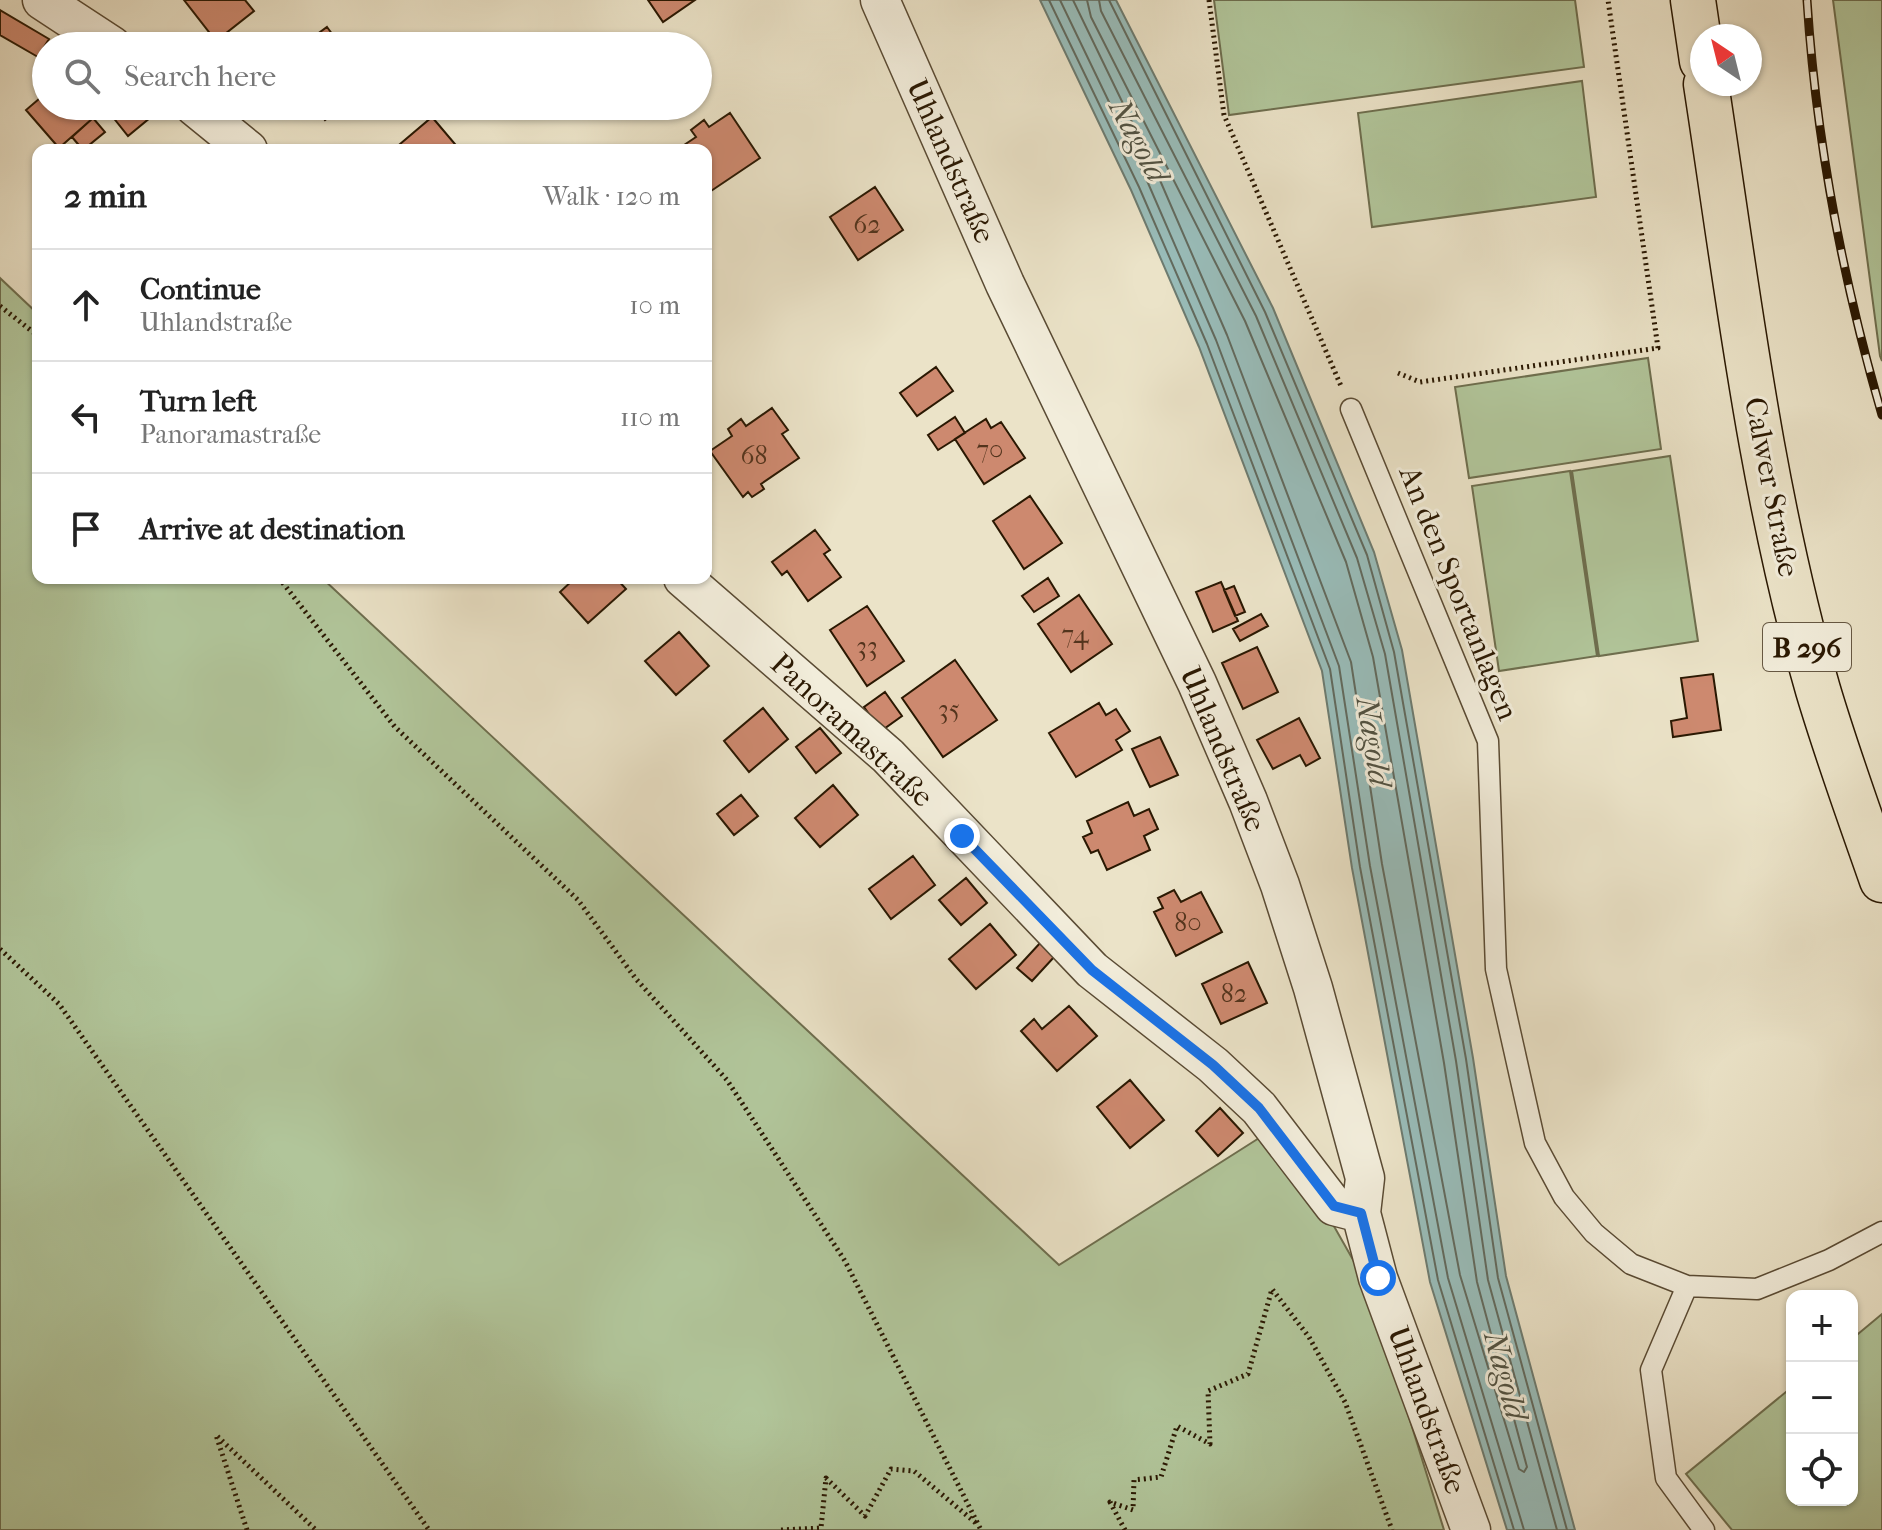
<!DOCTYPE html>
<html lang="en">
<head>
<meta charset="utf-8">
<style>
	:root { --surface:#fff; --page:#f6f6f6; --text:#222; --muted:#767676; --line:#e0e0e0 }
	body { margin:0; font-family:"IM FELL French Canon",serif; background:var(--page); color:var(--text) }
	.controls { position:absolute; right:24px; bottom:24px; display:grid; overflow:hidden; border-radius:16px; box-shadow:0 2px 6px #0004 }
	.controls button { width:72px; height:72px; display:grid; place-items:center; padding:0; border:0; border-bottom:2px solid var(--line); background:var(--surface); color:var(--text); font:40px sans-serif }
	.compass { position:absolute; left:1690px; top:24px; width:72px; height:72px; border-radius:50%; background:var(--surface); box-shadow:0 2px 6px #0004; rotate:325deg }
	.stop { position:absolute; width:24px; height:24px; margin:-18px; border:6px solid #1a73e8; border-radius:50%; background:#fff }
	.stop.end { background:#1a73e8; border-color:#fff; box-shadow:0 2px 8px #0008 }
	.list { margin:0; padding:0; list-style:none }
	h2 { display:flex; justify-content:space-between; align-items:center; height:104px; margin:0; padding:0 32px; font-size:34px }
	h2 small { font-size:26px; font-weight:400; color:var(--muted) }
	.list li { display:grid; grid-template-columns:52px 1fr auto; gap:24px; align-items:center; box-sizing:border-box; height:112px; padding:0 32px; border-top:2px solid var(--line) }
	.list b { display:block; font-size:30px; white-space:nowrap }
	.list p { margin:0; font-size:26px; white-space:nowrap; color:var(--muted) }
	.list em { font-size:26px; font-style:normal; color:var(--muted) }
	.icon { flex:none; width:44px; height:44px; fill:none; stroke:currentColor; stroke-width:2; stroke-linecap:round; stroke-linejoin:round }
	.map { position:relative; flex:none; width:1882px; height:1530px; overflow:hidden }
	.search { position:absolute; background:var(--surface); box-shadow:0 2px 6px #0004; left:32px; top:32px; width:680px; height:88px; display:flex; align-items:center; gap:20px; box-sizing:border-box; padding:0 28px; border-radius:44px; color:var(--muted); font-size:30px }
	.panel { position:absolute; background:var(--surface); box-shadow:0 2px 6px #0004; left:32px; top:144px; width:680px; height:440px; border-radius:16px }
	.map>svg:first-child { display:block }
</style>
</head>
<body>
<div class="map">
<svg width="1882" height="1530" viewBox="0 0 1882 1530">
	<rect width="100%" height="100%" fill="#ebe3c8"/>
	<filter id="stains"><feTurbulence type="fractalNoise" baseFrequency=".0025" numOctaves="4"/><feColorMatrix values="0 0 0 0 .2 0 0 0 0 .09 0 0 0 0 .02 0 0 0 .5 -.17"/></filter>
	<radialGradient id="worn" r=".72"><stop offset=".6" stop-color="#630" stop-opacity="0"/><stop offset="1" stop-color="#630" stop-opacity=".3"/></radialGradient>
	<path fill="#b1c59a" stroke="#6e6e4e" stroke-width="2" d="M 1214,0 L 1575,0 L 1584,67 L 1229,115 Z
		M 1833,0 L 1882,0 L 1882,361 L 1880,356 Z
		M 1582,81 L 1596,197 L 1372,227 L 1358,113 Z
		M 0,278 L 38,314 L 38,578 L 322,578 L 1059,1265 L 1267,1133 L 1335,1228 L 1369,1288 L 1444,1530 L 0,1530 Z
		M 1648,358 L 1661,449 L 1469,478 L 1455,387 Z
		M 1670,456 L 1698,641 L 1599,656 L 1572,471 Z
		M 1570,471 L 1597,656 L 1499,671 L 1472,486 Z
		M 1882,1314 L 1882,1530 L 1732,1530 L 1686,1474 L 1792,1387 L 1792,1500 L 1852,1500 L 1852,1339 Z"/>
	<path fill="#99bdba" stroke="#6d7b70" stroke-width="2" d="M 1040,0 L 1116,0 L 1273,308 L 1374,552 L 1402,650 L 1473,1058 L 1506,1276 L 1575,1530 L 1507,1530 L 1430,1282 L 1352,868 L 1322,671 L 1199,347 L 1131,190 Z"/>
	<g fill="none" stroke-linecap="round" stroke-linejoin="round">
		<path stroke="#626a5e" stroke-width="2" d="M 1049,0 L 1139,187 L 1207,344 L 1330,669 L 1360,867 L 1438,1280 L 1514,1530
			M 1060,0 L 1148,183 L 1216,340 L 1339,666 L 1370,866 L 1448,1278 L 1524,1530
			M 1073,0 L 1159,178 L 1227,335 L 1351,662 L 1382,864 L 1460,1275 L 1519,1469 L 1524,1472 L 1527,1467 L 1477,1282 L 1444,1063 L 1373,657 L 1346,562 L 1245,321 L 1091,17 L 1087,0
			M 1099,0 L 1101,11 L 1256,316 L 1357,558 L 1385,654 L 1456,1061 L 1488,1280 L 1557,1530
			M 1109,0 L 1265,312 L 1367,555 L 1394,652 L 1466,1059 L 1498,1278 L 1567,1530"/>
	</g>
	<path fill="#cd896f" stroke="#2a1802" stroke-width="2" d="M 184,0 L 245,0 L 254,11 L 216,41 Z
		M 648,0 L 695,0 L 663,22 Z
		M 0,10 L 49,39 L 38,57 L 0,35 Z
		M 327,27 L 341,46 L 301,46 Z
		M 46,93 L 46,106 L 83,106 L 93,118 L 59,148 L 26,110 Z
		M 114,106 L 142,106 L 151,117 L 128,136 L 108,111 Z
		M 314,106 L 343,106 L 325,120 Z
		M 730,113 L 760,158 L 708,193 L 706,150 L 678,149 L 696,137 L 691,130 L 704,120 L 709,127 Z
		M 432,117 L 460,150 L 393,150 Z
		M 93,118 L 105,132 L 83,150 L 72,137 Z
		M 875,187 L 903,230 L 858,260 L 830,217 Z
		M 936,367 L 953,391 L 917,416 L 900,393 Z
		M 772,408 L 788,430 L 782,434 L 799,458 L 761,484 L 764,489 L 752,497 L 748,492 L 743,497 L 710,451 L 732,436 L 728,429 L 741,419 L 746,426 Z
		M 955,417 L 965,433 L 938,450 L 928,435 Z
		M 986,419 L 991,428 L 1001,422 L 1025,458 L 984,484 L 955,439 Z
		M 1030,496 L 1062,543 L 1024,569 L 993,521 Z
		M 815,530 L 830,550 L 824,554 L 841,577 L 808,601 L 787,571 L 782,575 L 772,562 Z
		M 575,578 L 616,578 L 626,589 L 588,623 L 560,592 Z
		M 1048,578 L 1059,596 L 1034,612 L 1022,596 Z
		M 1221,582 L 1238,621 L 1213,632 L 1196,592 Z
		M 1234,586 L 1245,612 L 1235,616 L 1224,590 Z
		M 1079,595 L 1112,644 L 1071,672 L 1038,624 Z
		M 867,606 L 904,661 L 867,686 L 830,630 Z
		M 1261,614 L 1268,626 L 1240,641 L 1233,629 Z
		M 679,632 L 709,666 L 676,695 L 645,661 Z
		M 1257,647 L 1278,692 L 1243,709 L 1222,663 Z
		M 955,660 L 997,720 L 943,757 L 902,698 Z
		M 1713,674 L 1721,730 L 1673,737 L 1671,721 L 1687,718 L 1681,678 Z
		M 885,692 L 902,716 L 881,731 L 864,707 Z
		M 1099,703 L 1106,715 L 1116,709 L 1130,731 L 1116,740 L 1122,750 L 1076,777 L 1049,733 Z
		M 763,708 L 788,739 L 749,772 L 724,741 Z
		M 1299,718 L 1320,758 L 1306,766 L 1300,755 L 1273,769 L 1257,740 Z
		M 820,728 L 841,753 L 816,773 L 796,747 Z
		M 1160,737 L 1178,775 L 1150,787 L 1132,749 Z
		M 833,785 L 858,815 L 820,847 L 795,818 Z
		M 741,795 L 758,816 L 734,835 L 717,814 Z
		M 1128,802 L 1134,816 L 1149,809 L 1158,829 L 1144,836 L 1150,850 L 1107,870 L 1098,850 L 1091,853 L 1083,837 L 1092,833 L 1087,821 Z
		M 913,856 L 935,885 L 891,919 L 869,889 Z
		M 966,878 L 987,903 L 961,925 L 939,900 Z
		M 1174,890 L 1181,902 L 1201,892 L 1222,932 L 1176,956 L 1154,912 L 1163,908 L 1158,898 Z
		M 990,924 L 1016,955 L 976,989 L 949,959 Z
		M 1041,942 L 1055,956 L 1032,981 L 1017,968 Z
		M 1248,962 L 1267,1003 L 1221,1024 L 1202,984 Z
		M 1069,1006 L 1097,1036 L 1057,1071 L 1021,1031 L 1034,1019 L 1042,1029 Z
		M 1130,1080 L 1164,1120 L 1130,1148 L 1097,1107 Z
		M 1220,1108 L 1243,1133 L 1218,1156 L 1196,1131 Z"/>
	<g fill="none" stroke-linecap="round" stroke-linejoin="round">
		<defs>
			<path id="lane" d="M 1351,409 L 1488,741 L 1496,969 L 1535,1143 L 1564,1197 L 1594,1233 L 1631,1264 L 1687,1286 L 1757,1289 L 1829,1260 L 1882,1232
				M 1687,1286 L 1651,1370 L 1666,1478 L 1704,1530"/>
			<path id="street" d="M 42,0 L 112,46
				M 880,0 L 1005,284 L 1197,683 L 1248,801 L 1280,885 L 1313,988 L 1365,1178 L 1361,1213 L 1378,1278 L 1471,1530
				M 194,106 L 248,150
				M 683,578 L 888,756 L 1092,970 L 1213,1065 L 1259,1108 L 1334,1206 L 1361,1213"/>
			<path id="primary" d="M 1693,0 L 1702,61
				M 1706,84 C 1737,286 1761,493 1818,690 C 1837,754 1860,817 1882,880"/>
		</defs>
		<use href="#lane" stroke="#5a4b34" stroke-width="23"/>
		<use href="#street" stroke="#5a4b34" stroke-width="41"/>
		<use href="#primary" stroke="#2a1802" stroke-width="47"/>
		<path stroke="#2a1802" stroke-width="5" stroke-dasharray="2 4" stroke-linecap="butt" d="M 1209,0 L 1224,115 L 1341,386
			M 0,306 L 38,336
			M 1398,373 L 1420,382 L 1658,348 L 1608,0
			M 279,578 L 395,727 L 578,900 L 636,979 L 727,1080 L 845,1261 L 981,1530
			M 0,949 L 59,1004 L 429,1530
			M 247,1530 L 216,1435 L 316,1530
			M 781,1530 L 821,1528 L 826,1478 L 865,1516 L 891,1469 L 914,1471 L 977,1524
			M 1125,1530 L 1110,1502 L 1133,1510 L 1134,1480 L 1161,1477 L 1177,1426 L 1210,1444 L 1208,1391 L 1248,1374 L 1272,1289 L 1309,1337 L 1345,1402 L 1392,1530"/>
		<use href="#lane" stroke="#f2eddb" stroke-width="20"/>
		<use href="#street" stroke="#f2eddb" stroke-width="38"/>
		<use href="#primary" stroke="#ebe3c8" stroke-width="44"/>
		<defs>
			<path id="rail" d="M 1807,0 C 1816,140 1843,281 1882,415"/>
		</defs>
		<use href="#rail" stroke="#2a1802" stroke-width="9"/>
		<use href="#rail" stroke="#f2eddb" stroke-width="6" stroke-dasharray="18" stroke-linecap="butt"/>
	</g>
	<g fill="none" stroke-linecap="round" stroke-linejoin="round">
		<path stroke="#1a73e8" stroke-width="10" d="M 962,836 L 1092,970 L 1213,1065 L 1259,1108 L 1334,1206 L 1361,1213 L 1378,1278"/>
	</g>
	<g text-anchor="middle" stroke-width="6" stroke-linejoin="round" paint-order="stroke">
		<g font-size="26" fill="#53341d">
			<text x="867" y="233">62</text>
			<text x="990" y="458">70</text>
			<text x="754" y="464">68</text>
			<text x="1075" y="643">74</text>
			<text x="867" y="655">33</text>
			<text x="949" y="718">35</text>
			<text x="1188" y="931">80</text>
			<text x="1234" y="1002">82</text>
		</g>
		<rect fill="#f2eddb" stroke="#665843" stroke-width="2" x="1763" y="623" width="88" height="48" rx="6"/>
		<g font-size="28" font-weight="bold" fill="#2a1802">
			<text x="1807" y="657">B 296</text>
		</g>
		<g font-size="30" fill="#2a1802" stroke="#f2eddb">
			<text transform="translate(951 161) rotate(66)" y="10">Uhlandstraße</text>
			<text transform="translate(1772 487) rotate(79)" y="10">Calwer Straße</text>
			<text transform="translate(1459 593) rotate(68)" y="10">An den Sportanlagen</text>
			<text transform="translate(852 730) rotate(43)" y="10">Panoramastraße</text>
			<text transform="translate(1223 749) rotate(67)" y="10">Uhlandstraße</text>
			<text transform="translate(1427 1410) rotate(70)" y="10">Uhlandstraße</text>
		</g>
		<g font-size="32" font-style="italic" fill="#515242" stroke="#f2eddb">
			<text transform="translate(1139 140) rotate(62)" y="11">Nagold</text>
			<text transform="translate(1374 741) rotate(81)" y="11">Nagold</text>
			<text transform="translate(1506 1375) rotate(75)" y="11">Nagold</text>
		</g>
	</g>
	<rect width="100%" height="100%" filter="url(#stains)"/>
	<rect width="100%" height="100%" fill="url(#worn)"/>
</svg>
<div class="controls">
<button>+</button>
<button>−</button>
<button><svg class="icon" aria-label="locate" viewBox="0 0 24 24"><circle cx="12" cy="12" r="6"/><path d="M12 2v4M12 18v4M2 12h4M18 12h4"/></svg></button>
</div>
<svg class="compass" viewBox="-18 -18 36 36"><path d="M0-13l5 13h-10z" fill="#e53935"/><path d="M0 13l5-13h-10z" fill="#767676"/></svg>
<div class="stop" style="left:1378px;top:1278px"></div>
<div class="stop end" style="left:962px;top:836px"></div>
<div class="search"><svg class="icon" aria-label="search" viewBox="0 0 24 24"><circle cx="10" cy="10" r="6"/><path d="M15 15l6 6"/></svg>Search here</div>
<section class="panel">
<h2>2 min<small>Walk · 120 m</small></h2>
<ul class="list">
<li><svg class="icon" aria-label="ahead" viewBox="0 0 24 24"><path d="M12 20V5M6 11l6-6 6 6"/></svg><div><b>Continue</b><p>Uhlandstraße</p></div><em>10 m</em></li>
<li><svg class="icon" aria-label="left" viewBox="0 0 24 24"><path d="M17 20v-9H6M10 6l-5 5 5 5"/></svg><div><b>Turn left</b><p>Panoramastraße</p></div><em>110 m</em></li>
<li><svg class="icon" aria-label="arrive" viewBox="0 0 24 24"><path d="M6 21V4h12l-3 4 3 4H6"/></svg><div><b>Arrive at destination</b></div></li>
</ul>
</section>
</div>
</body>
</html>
